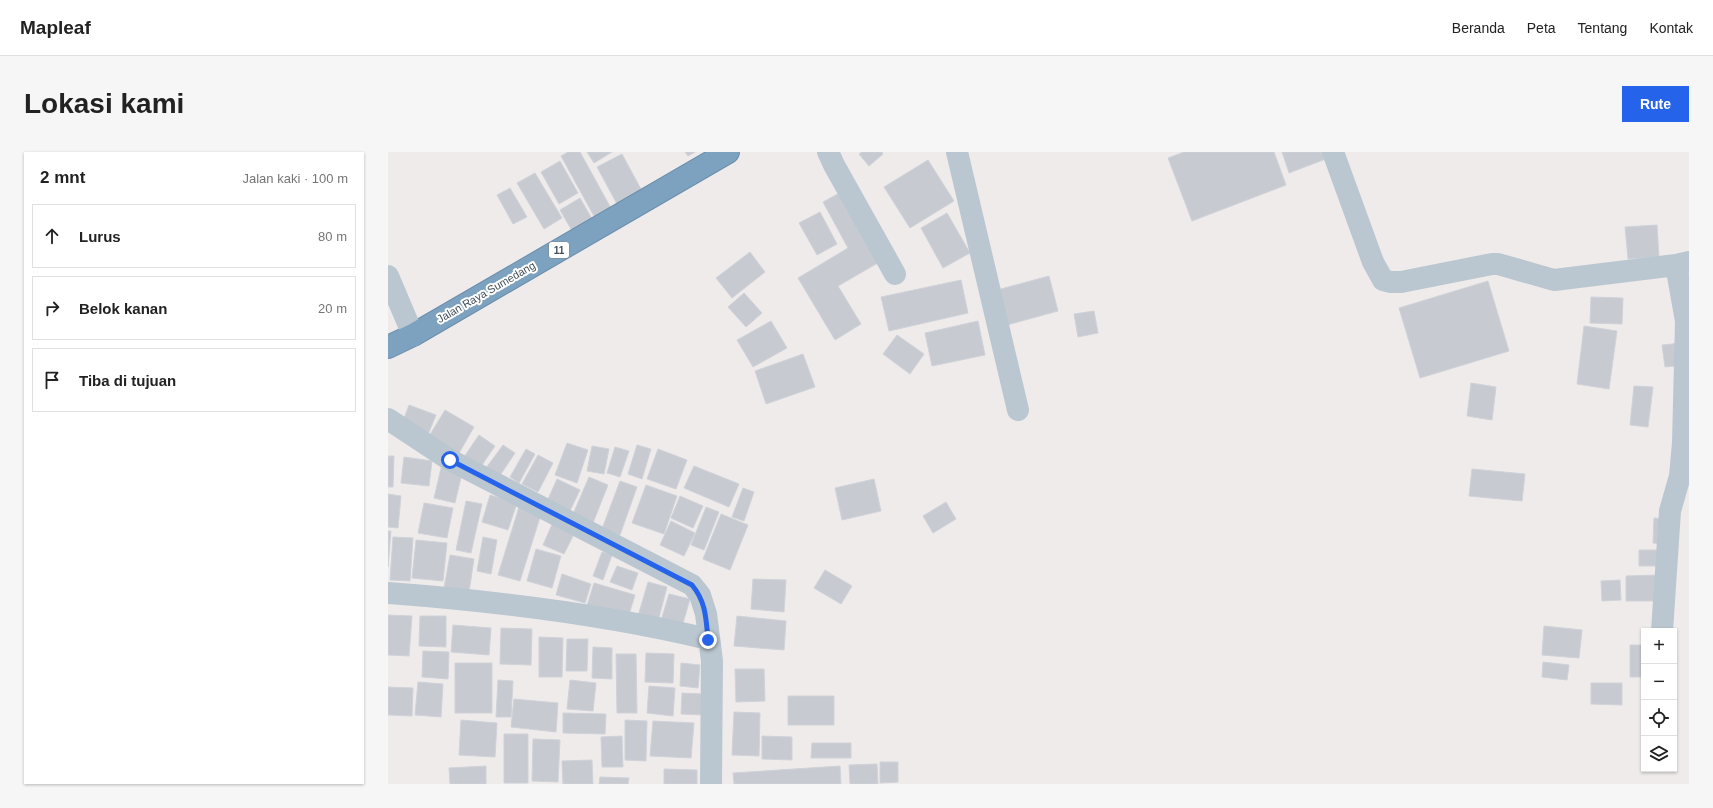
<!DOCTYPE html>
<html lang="id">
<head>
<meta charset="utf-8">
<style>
	:root { --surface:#fff; --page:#f6f6f6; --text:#222; --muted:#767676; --line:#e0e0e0; --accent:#2563eb }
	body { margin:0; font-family:Helvetica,sans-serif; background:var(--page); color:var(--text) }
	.controls { position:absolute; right:12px; bottom:12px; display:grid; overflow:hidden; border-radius:0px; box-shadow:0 1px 3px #0004 }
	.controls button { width:36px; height:36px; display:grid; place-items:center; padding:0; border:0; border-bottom:1px solid var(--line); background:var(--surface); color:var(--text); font:20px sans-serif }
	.stop { position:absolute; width:12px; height:12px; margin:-9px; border:3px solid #2563eb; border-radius:50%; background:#fff }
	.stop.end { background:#2563eb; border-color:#fff; box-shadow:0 1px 4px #0008 }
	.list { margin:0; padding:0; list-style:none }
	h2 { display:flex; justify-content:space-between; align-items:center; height:52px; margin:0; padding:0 16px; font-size:17px }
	h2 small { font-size:13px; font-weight:400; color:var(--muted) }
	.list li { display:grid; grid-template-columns:26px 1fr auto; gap:12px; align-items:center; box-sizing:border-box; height:64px; margin:0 8px 8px; padding:0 8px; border:1px solid var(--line); border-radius:0px }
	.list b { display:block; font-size:15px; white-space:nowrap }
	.list em { font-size:13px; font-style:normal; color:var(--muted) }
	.icon { flex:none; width:22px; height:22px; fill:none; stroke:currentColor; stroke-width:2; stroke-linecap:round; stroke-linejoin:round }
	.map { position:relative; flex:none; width:1301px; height:632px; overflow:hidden; border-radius:0px }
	header { display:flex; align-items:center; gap:24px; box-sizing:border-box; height:56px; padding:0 20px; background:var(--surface); border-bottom:1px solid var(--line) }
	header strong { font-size:19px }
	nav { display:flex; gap:22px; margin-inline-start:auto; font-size:14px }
	.intro { display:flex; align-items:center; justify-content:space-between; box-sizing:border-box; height:96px; padding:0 24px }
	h1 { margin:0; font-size:28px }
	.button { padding:10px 18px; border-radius:0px; background:var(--accent); color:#fff; font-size:14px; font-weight:700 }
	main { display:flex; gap:24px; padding:0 24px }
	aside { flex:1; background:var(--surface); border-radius:0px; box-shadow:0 1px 3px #0004 }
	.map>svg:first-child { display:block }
</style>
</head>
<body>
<header>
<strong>Mapleaf</strong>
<nav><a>Beranda</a><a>Peta</a><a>Tentang</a><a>Kontak</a></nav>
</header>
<div class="intro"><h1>Lokasi kami</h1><a class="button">Rute</a></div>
<main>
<aside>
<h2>2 mnt<small>Jalan kaki · 100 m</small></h2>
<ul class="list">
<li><svg class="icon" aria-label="ahead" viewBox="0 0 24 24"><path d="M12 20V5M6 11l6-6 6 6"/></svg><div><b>Lurus</b></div><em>80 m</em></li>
<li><svg class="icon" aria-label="right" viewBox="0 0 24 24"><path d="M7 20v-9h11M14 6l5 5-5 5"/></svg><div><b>Belok kanan</b></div><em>20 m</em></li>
<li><svg class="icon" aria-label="arrive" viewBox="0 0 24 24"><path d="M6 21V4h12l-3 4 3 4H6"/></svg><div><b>Tiba di tujuan</b></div></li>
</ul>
</aside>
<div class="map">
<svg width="1301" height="632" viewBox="0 0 1301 632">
	<rect width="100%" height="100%" fill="#efebeb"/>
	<path fill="#c7cbd1" stroke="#cfd2d8" d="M 180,0 L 192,0 L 224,58 L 207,66 L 173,4 Z
		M 199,0 L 224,0 L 206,11 Z
		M 297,0 L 307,0 L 300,4 Z
		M 474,0 L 494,0 L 495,2 L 481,14 L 471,2 Z
		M 796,0 L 886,0 L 898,33 L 804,69 L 780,6 Z
		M 894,0 L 941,0 L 943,5 L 901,21 Z
		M 234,2 L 254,39 L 229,52 L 209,15 Z
		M 540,8 L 566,49 L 522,76 L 496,35 Z
		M 172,9 L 190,41 L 171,52 L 153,20 Z
		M 147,21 L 174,66 L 156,77 L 129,31 Z
		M 122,36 L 139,65 L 125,72 L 109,43 Z
		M 457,38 L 495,108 L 450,134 L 473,172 L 447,188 L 410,126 L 460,96 L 435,50 Z
		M 192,46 L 207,72 L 187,84 L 172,58 Z
		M 432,60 L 449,92 L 429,103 L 411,71 Z
		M 559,61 L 582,101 L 555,116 L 533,76 Z
		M 1269,73 L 1271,105 L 1240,107 L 1237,75 Z
		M 362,100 L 377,120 L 344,146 L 328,126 Z
		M 661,124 L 670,159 L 619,173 L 609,138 Z
		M 573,128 L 580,161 L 501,179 L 493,145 Z
		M 1100,129 L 1121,199 L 1032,226 L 1011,156 Z
		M 356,141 L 374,161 L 358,175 L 340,155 Z
		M 1203,145 L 1235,146 L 1234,172 L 1202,171 Z
		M 706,159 L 710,181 L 690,185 L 686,162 Z
		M 383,169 L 399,196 L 365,215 L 349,188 Z
		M 590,169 L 597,203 L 544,214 L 537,181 Z
		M 1196,174 L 1229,179 L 1221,237 L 1189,232 Z
		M 509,183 L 536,202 L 522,222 L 495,202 Z
		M 1294,191 L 1297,213 L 1277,215 L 1274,193 Z
		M 415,202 L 427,235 L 378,252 L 367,219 Z
		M 1083,231 L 1108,235 L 1104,268 L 1079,264 Z
		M 1246,234 L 1265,235 L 1260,275 L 1242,273 Z
		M 21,253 L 48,263 L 39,285 L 13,275 Z
		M 57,258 L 86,275 L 70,303 L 40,286 Z
		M 91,283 L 107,294 L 90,319 L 74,308 Z
		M 179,291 L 200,298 L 189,331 L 167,323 Z
		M 115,293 L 127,301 L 111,325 L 98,316 Z
		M 249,293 L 263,297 L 254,327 L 240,322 Z
		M 204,294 L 221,297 L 216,322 L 199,319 Z
		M 227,295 L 241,299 L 232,325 L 219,321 Z
		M 138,297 L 147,302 L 131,331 L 122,325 Z
		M 270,297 L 299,308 L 288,337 L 259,327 Z
		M 150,303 L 165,311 L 150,340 L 134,332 Z
		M 0,304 L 6,304 L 5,335 L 0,335 Z
		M 16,305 L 44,309 L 41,334 L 13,331 Z
		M 54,312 L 75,317 L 67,351 L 46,346 Z
		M 306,314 L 351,332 L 341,355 L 296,336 Z
		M 1084,317 L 1137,322 L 1134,349 L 1081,344 Z
		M 201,325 L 220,333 L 205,371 L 185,362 Z
		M 169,327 L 192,338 L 179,365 L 157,354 Z
		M 486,327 L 493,359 L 454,368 L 447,336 Z
		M 232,329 L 249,335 L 232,383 L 214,377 Z
		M 258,333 L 289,344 L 276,382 L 244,371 Z
		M 355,336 L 366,340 L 356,369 L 344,365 Z
		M 0,342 L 13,344 L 10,376 L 0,375 Z
		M 102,343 L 129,351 L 120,378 L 94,370 Z
		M 292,344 L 315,354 L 305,376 L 283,366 Z
		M 78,349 L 94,352 L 83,401 L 68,398 Z
		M 558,350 L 568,367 L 545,381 L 535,364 Z
		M 36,351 L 65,356 L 59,386 L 30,381 Z
		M 131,355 L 153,362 L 132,429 L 110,423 Z
		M 318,355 L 331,360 L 316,398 L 303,393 Z
		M 333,362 L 360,373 L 342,418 L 315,407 Z
		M 1266,366 L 1278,367 L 1278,392 L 1265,391 Z
		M 283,369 L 307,381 L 296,404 L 272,393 Z
		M 165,370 L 187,380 L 176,402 L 155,393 Z
		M 0,379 L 3,379 L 0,415 Z
		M 5,385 L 25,386 L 22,429 L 2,428 Z
		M 95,385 L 109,388 L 103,422 L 89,419 Z
		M 28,388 L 59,391 L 55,429 L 24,426 Z
		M 148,397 L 173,404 L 164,436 L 139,429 Z
		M 1251,398 L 1274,398 L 1274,414 L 1251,414 Z
		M 214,400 L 224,403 L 215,428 L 205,424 Z
		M 62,403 L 86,407 L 81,440 L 56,436 Z
		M 229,414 L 250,421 L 244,438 L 222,430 Z
		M 437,418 L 464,434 L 453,452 L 426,436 Z
		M 174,422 L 203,432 L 197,451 L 168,443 Z
		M 1270,423 L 1271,449 L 1238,449 L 1238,424 Z
		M 365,427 L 398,428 L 396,460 L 363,457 Z
		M 1232,428 L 1233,448 L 1214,449 L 1213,429 Z
		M 260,430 L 279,435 L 270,469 L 250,464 Z
		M 206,431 L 247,443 L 239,469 L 198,457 Z
		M 281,442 L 302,447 L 293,478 L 272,472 Z
		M 0,463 L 24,464 L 21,504 L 0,503 Z
		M 32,464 L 58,464 L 58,495 L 31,494 Z
		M 349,464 L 398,469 L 396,498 L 346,494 Z
		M 65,473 L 103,476 L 101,503 L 63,500 Z
		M 1156,474 L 1194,478 L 1191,506 L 1154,503 Z
		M 113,476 L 144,477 L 143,513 L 112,512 Z
		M 151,485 L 175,486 L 174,525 L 151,525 Z
		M 179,487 L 200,487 L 199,519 L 178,519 Z
		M 1242,493 L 1256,493 L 1256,525 L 1242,525 Z
		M 205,495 L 224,496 L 224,527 L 204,526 Z
		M 35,499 L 61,500 L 60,527 L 34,525 Z
		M 258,501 L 286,502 L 285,531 L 257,530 Z
		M 228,502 L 248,502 L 249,561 L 229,561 Z
		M 1155,510 L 1181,513 L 1179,528 L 1154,525 Z
		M 67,511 L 104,511 L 104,561 L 67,561 Z
		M 293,511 L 312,513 L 310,536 L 292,534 Z
		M 347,517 L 376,517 L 377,549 L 348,550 Z
		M 110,528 L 125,529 L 123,565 L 108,565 Z
		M 182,528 L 208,531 L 205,559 L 179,557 Z
		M 30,530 L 55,532 L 53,565 L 27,563 Z
		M 1203,531 L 1234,531 L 1234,553 L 1203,552 Z
		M 261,534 L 287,536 L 285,564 L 259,561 Z
		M 0,535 L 25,536 L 24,564 L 0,563 Z
		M 294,541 L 316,542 L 316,563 L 293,562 Z
		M 400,544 L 446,544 L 446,573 L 400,573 Z
		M 126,547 L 170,551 L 168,580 L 123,575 Z
		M 346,560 L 372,561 L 371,604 L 344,603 Z
		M 175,561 L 218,562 L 217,582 L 175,581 Z
		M 73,568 L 109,571 L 107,605 L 71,603 Z
		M 237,568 L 259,569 L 258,609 L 237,608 Z
		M 265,569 L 306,571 L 303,606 L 262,604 Z
		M 116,582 L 140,582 L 140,631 L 116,631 Z
		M 234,584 L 235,615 L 214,615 L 213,585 Z
		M 374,584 L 404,585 L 404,608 L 374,607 Z
		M 145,587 L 172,588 L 170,630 L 144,629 Z
		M 424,591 L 463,591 L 463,606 L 423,606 Z
		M 204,608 L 205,632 L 175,632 L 174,609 Z
		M 492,610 L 510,610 L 510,630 L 492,631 Z
		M 489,612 L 490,632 L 462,632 L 461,613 Z
		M 98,614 L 98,632 L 62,632 L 61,616 Z
		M 452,614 L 453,632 L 346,632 L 345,621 Z
		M 276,617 L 309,618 L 309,632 L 276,632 Z
		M 212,625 L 241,626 L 240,632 L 211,632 Z"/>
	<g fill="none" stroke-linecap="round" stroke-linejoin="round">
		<defs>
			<path id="highway" d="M 0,195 L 25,183 L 340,0"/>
		</defs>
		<use href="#highway" stroke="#698dac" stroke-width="24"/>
		<path stroke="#bac7d0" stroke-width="22" d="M 440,0 L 446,13 L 507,122
			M 569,0 L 630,258
			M 945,0 L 985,110 L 995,128 L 1003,130 L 1013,130 L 1104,112 L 1110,112 L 1166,128 L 1288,113 L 1301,110
			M 0,124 L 25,183
			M 0,267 L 62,308 L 304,433 L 312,443 L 318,462 L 324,509 L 323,632
			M 0,441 C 107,449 216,462 320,487
			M 1274,479 L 1282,359 L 1292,324 L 1295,291 L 1298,169 L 1288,113"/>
		<use href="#highway" stroke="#7da2c0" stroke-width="22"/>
	</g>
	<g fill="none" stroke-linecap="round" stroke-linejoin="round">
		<path stroke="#2563eb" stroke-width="5" d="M 62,308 L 304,433 C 318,450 318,466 320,488"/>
	</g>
	<g text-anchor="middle" stroke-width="4" stroke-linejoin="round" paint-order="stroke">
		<rect fill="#fff" stroke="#7b848c" stroke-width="1" x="161" y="90" width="20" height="16" rx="3"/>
		<g font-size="10" font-weight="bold" fill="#42505a">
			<text x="171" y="102">11</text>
		</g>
		<g font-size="11" fill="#42505a" stroke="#fff">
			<text transform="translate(98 140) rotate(-30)" y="4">Jalan Raya Sumedang</text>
		</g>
	</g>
</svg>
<div class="controls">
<button>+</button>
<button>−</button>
<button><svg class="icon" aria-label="locate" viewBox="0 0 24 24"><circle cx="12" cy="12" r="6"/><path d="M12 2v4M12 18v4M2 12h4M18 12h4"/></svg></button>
<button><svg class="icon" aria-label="layers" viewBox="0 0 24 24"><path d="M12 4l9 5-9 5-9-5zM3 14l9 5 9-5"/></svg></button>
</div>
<div class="stop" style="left:62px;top:308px"></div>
<div class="stop end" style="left:320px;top:488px"></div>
</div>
</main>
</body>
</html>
